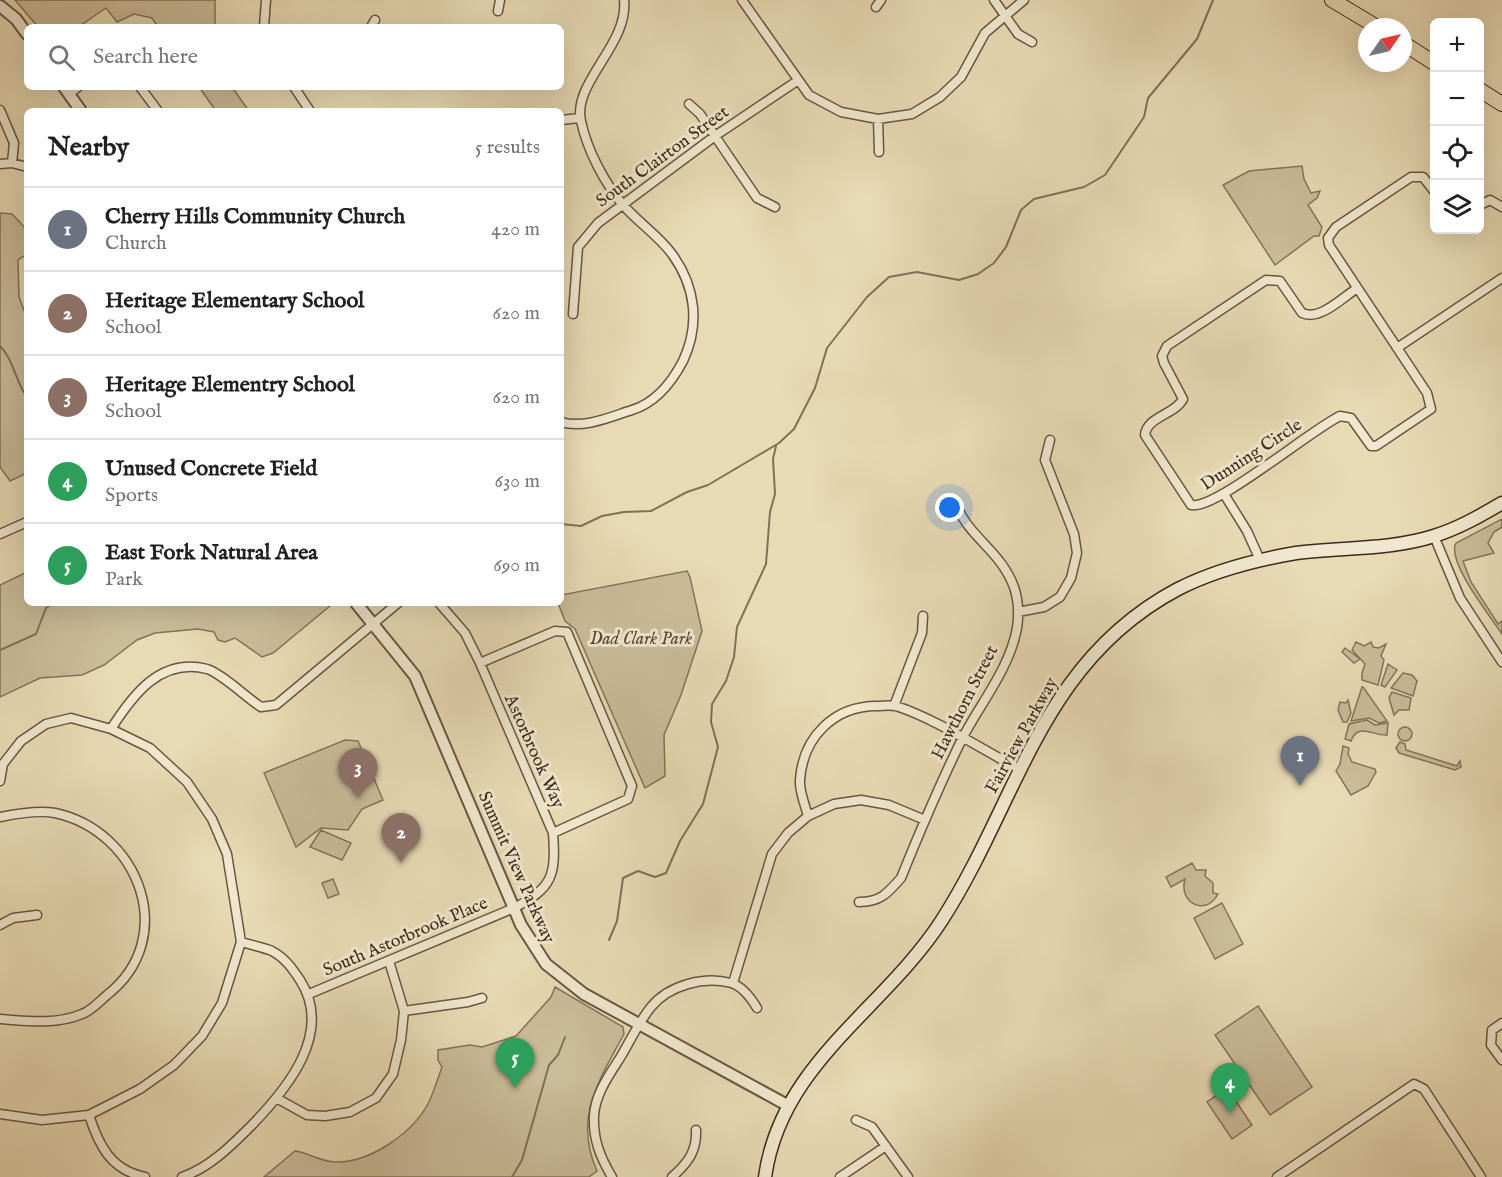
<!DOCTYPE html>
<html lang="en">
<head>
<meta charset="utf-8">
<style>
	:root { --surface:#fff; --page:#f2f2f2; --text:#202124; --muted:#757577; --line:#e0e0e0; --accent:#111827 }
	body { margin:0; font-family:"IM FELL English",serif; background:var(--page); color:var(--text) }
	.controls { position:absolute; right:18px; top:18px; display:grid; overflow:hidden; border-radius:9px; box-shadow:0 6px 24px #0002 }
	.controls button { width:54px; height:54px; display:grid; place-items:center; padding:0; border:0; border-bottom:2px solid var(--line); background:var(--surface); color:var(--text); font:30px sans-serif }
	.compass { position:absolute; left:1358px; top:18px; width:54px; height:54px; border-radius:50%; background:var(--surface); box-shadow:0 6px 24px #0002; rotate:56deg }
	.you { position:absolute; left:950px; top:508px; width:21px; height:21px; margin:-15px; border:4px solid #fff; border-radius:50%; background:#1a73e8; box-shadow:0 0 0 9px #1a73e833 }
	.badge { display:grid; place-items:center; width:39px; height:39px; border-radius:50%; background:var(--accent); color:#fff; font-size:20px; font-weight:700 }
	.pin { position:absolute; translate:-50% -50px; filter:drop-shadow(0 2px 3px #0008) }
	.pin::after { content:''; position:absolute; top:32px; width:21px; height:18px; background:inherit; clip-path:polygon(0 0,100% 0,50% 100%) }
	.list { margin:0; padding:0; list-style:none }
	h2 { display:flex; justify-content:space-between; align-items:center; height:78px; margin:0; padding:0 24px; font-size:26px }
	h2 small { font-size:20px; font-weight:400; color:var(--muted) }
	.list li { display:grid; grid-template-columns:39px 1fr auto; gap:18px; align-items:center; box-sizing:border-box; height:84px; padding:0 24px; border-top:2px solid var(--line) }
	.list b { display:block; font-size:22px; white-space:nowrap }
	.list p { margin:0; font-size:20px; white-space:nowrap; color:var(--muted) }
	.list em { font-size:20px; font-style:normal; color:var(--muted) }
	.icon { flex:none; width:33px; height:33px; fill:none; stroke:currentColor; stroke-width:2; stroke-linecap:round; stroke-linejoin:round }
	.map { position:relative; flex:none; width:1502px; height:1177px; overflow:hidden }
	.search { position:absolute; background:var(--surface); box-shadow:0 6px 24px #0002; left:24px; top:24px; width:540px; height:66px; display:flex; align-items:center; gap:15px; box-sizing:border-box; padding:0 21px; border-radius:9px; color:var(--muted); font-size:22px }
	.panel { position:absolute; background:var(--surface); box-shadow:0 6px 24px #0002; left:24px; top:108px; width:540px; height:498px; border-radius:9px }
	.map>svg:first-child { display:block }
</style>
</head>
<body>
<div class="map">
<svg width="1502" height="1177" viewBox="0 0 1502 1177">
	<rect width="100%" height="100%" fill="#e8dab4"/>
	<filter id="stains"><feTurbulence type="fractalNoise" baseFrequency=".00333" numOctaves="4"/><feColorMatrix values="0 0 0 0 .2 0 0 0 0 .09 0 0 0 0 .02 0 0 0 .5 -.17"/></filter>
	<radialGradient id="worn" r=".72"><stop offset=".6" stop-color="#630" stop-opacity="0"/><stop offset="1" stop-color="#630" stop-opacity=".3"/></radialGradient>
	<path fill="#cbbc9a" stroke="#84735b" stroke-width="1.5" d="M 15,0 L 215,0 L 215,27 L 158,27 L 152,18 L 134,14 L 117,22 L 106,8 L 78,27 L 38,27 Z
		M 199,87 L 232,87 L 249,111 L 216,111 Z
		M 1302,166 L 1304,179 L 1311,193 L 1320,191 L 1317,198 L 1308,205 L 1322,227 L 1319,236 L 1314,236 L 1275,265 L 1223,185 L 1249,171 Z
		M 0,213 L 12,214 L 27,230 L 27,254 L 18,260 L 19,297 L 27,318 L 27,473 L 10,481 L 0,467 Z
		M 1502,519 L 1502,527 L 1494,532 L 1488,543 L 1494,553 L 1463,561 L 1471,582 L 1498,624 L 1502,621 L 1502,634 C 1490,616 1446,561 1456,543 Z
		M 687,571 L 690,577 L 702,631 L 681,695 L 664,735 L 665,776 L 645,788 L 575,629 L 565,621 L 558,603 L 561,603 L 561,595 Z
		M 27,572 L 27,603 L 327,603 L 330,606 L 273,653 L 262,657 L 235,638 L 225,642 L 218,640 L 214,632 L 198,629 L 155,633 L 137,640 L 104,665 L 82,675 L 40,678 L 0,697 L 0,585 Z
		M 1356,642 L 1364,646 L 1371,642 L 1373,647 L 1379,648 L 1386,644 L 1381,656 L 1384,660 L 1378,685 L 1362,680 L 1362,673 L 1365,664 L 1352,650 Z
		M 1345,648 L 1360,659 L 1354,663 L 1342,652 Z
		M 1388,664 L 1397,670 L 1385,687 L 1381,685 Z
		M 1403,673 L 1412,675 L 1417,681 L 1413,696 L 1391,688 Z
		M 1362,687 L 1363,687 L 1387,721 L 1379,723 L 1369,718 L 1351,721 Z
		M 1392,692 L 1411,698 L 1409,710 L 1399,710 L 1394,715 L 1389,698 Z
		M 1348,700 L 1351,713 L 1347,722 L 1343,722 L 1338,710 L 1340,702 L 1346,703 Z
		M 1367,720 L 1375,725 L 1388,723 L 1387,735 C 1373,736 1358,722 1351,741 L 1345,739 L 1349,724 Z
		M1398 734a7 7 0 1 1 14 0a7 7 0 1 1-14 0Z
		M 345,740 L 358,741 L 383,800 L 362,809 L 348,830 L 321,828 L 296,847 L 264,773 Z
		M 1400,742 L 1405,744 L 1406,750 L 1457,766 L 1460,761 L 1461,767 L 1455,770 L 1399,753 L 1396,748 Z
		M 1343,746 L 1349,748 L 1348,754 L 1352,762 L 1375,769 L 1376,772 L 1368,786 L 1351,795 L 1336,771 L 1340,764 Z
		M 321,830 L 351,843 L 342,860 L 310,847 Z
		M 1192,863 L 1196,870 L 1206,870 L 1205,876 L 1213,883 L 1213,893 L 1218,894 C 1206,917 1178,903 1185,879 L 1171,887 L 1166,877 Z
		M 333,879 L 339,894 L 328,898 L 322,883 Z
		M 1222,903 L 1243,944 L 1215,959 L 1194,918 Z
		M 555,987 L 623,1027 L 624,1034 C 599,1081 573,1117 597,1171 L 589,1177 L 264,1177 L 295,1151 C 308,1152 317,1161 335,1162 C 370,1163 413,1133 429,1102 C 434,1091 438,1078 442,1067 L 438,1060 L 438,1050 L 470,1045 L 482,1047 L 516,1036 L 551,997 Z
		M 1258,1006 L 1312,1087 L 1270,1115 L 1215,1035 Z
		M 1227,1088 L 1252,1125 L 1232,1139 L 1207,1102 Z"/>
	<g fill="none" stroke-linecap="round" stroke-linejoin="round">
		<path stroke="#817058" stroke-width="2" d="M 0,346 C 14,360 15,381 27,397
			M 561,524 L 581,526 L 602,516 L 624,512 L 651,511 L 687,492 L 708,485 L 779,443 L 794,429 L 815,388 L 827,348 L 867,297 L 889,277 L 917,272 L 959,280 L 978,274 L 994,263 L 1006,247 L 1021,210 L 1034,199 L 1084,187 L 1105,175 L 1144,117 L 1148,98 L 1197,39 L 1213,0
			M 0,650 L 36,634 L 46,608 L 53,603
			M 609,940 L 617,921 L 623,878 L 638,871 L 655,877 L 666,873 L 680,841 L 703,804 L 718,747 L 711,722 L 712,704 L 726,681 L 734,657 L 737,627 L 766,564 L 770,512 L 775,494 L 773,459 L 776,446
			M 512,1177 L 522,1160 L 549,1065 L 558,1055 L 565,1037"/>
		<defs>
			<path id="minor" d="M 742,0 L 809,95 L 841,112 L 878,119 L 912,114 L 940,97 L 961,77 L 985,33 L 1024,0
				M 994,0 L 1018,34 L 1032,42
				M 876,7 L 881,0
				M 498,11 L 500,0
				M 264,27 L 266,0
				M 371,27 L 375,20
				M 140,87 L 158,111
				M 294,87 L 310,111
				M 69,94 L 78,87
				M 689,104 L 700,114 L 757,198 L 775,207
				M 0,110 L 14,143 L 12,163
				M 878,119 L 879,152
				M 561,120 L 580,118
				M 0,164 L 12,163 L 27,167
				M 1480,205 L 1490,200 L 1502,207
				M 1356,289 C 1342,298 1320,321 1302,313 L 1280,281 L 1266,280 L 1167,346 L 1162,356 L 1164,363 L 1183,399 C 1175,415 1147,416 1145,435 L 1191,505 C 1214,511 1312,429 1340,416 L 1351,418 L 1371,446 L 1376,446 L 1431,409 L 1427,393 L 1329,245 L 1328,238 L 1336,227 L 1411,177 L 1423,177 L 1434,191
				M 573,314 L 578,247 L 598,223 L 715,136 L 797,81
				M 1397,348 L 1502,278
				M 561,422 C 584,429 610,417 632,410 C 655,403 672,382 683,361 C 700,325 696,287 672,254 C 659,236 639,223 624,206 C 605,184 587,150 581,121 C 572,83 629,44 624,0
				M 1224,494 L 1247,531 L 1260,560
				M 0,534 L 27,522
				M 1434,536 L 1460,598 L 1502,662
				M 1018,612 L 1044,607 L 1060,597 L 1071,578 L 1077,553 L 1074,534 L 1045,460 L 1050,440
				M 480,663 L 555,631 L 567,632 L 632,786 L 628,799 L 553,833
				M 894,706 L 922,633 L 923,616
				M 111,729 C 132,696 160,657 207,669 C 221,673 247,698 261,707 L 276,705 L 398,603
				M 0,781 L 3,764 L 21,741 L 46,724 L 71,718 L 111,729 L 150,748 L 187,782 L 212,819 L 227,854 L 241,942 L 222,1003 L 202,1036 L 174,1065 L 140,1089 L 89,1115 L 42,1120 L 0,1114
				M 808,816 C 805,805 799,791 800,780 C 803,737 834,706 877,706 C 883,706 890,705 896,706 C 934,718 983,750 1019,769
				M 0,817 C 15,814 40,810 55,813 C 139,831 180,938 107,995 C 100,1001 91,1011 82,1014 C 56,1025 27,1021 0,1019
				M 859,902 C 880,902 887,894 901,878 C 920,831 940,784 962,739 C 980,704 1010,668 1017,628 C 1019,615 1018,599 1014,587 C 1000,549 966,536 955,501
				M 0,925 L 13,918 L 37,915
				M 733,983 L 772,854 L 788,833 L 808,816 L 834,804 L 861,800 L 889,805 L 925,820
				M 309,994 L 514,908 C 553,888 556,875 553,833 L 480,663 L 465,633 L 439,603
				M 404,1011 L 468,1002 L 482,998
				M 1502,1023 L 1492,1030 L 1491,1045 L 1502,1060
				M 278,1099 L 307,1115 L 325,1116 L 350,1112 L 376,1098 L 393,1074 L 401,1040 L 404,1011 L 389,961
				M 89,1115 C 99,1146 111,1170 145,1177
				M 856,1120 L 872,1127 L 908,1177
				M 182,1177 C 209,1168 231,1146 251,1126 C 287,1089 334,1033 300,980 C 292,968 285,958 272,951 C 262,947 251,945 241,942
				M 612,1177 C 600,1157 593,1139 594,1116 C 595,1095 609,1075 620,1058 C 630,1041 639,1022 651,1007 C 669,985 704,976 731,983 C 742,986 751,998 757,1008
				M 672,1177 C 688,1163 697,1151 696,1130
				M 840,1177 L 886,1146
				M 1277,1177 L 1414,1084 L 1424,1089 L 1481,1177"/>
			<path id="tertiary" d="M 0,6 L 16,19 L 27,34
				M 64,87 L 81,111
				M 356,603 L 415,676 L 521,925 L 546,964 L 584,994 L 787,1105"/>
			<path id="secondary" d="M 765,1177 C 781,1063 884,1010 942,920 C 1019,800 1040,662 1178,589 C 1215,570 1255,560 1296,553 C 1342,547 1390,550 1434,536 C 1459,528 1480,516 1502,503"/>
			<path id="primary" d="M 1332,0 L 1377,27
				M 1403,43 L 1434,63
				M 1480,90 L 1502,104"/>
		</defs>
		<use href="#minor" stroke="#685642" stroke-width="11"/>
		<use href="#tertiary" stroke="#685642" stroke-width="14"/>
		<use href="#secondary" stroke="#3d2a1c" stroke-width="15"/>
		<use href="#primary" stroke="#3d2a1c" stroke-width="16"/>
		<use href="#minor" stroke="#f0e7ce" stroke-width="8"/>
		<use href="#tertiary" stroke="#f0e7ce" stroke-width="10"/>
		<use href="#secondary" stroke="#f0e7ce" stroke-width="12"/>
		<use href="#primary" stroke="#e8dab4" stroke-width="14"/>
	</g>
	<g text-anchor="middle" stroke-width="6" stroke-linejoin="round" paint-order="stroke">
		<g font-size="18" fill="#3d2a1c" stroke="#f0e7ce">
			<text transform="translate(662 156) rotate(-36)" y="6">South Clairton Street</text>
			<text transform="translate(1251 454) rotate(-33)" y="6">Dunning Circle</text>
			<text transform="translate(964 702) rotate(-63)" y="6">Hawthorn Street</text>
			<text transform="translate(1021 735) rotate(-61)" y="6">Fairview Parkway</text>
			<text transform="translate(535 751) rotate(66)" y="6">Astorbrook Way</text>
			<text transform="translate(517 867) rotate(66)" y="6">Summit View Parkway</text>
			<text transform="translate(405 936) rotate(-23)" y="6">South Astorbrook Place</text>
		</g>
		<g font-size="18" font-style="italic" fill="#594735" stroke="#f0e7ce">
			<text x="641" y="644">Dad Clark Park</text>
		</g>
	</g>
	<rect width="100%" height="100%" filter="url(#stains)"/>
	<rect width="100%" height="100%" fill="url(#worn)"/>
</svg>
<div class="controls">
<button>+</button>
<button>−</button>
<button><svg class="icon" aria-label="locate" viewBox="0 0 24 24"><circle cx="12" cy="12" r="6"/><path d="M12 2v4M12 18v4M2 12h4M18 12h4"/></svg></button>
<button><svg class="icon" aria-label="layers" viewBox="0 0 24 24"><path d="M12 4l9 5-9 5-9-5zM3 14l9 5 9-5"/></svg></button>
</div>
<svg class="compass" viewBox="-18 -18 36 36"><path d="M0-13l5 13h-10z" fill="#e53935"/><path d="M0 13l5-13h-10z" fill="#757577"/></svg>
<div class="you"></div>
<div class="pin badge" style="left:1300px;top:786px;background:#6b7280">1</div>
<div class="pin badge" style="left:401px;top:863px;background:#8d6e63">2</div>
<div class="pin badge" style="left:358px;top:798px;background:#8d6e63">3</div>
<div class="pin badge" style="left:1230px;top:1113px;background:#2e9e5b">4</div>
<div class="pin badge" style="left:515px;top:1088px;background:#2e9e5b">5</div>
<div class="search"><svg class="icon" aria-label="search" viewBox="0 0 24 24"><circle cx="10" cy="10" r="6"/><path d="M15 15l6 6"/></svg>Search here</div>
<section class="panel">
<h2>Nearby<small>5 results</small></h2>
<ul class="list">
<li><span class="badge" style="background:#6b7280">1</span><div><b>Cherry Hills Community Church</b><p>Church</p></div><em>420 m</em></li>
<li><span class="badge" style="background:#8d6e63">2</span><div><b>Heritage Elementary School</b><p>School</p></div><em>620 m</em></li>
<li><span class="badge" style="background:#8d6e63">3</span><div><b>Heritage Elementry School</b><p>School</p></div><em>620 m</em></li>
<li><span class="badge" style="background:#2e9e5b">4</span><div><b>Unused Concrete Field</b><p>Sports</p></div><em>630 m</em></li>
<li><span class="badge" style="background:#2e9e5b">5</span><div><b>East Fork Natural Area</b><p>Park</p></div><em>690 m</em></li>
</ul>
</section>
</div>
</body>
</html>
